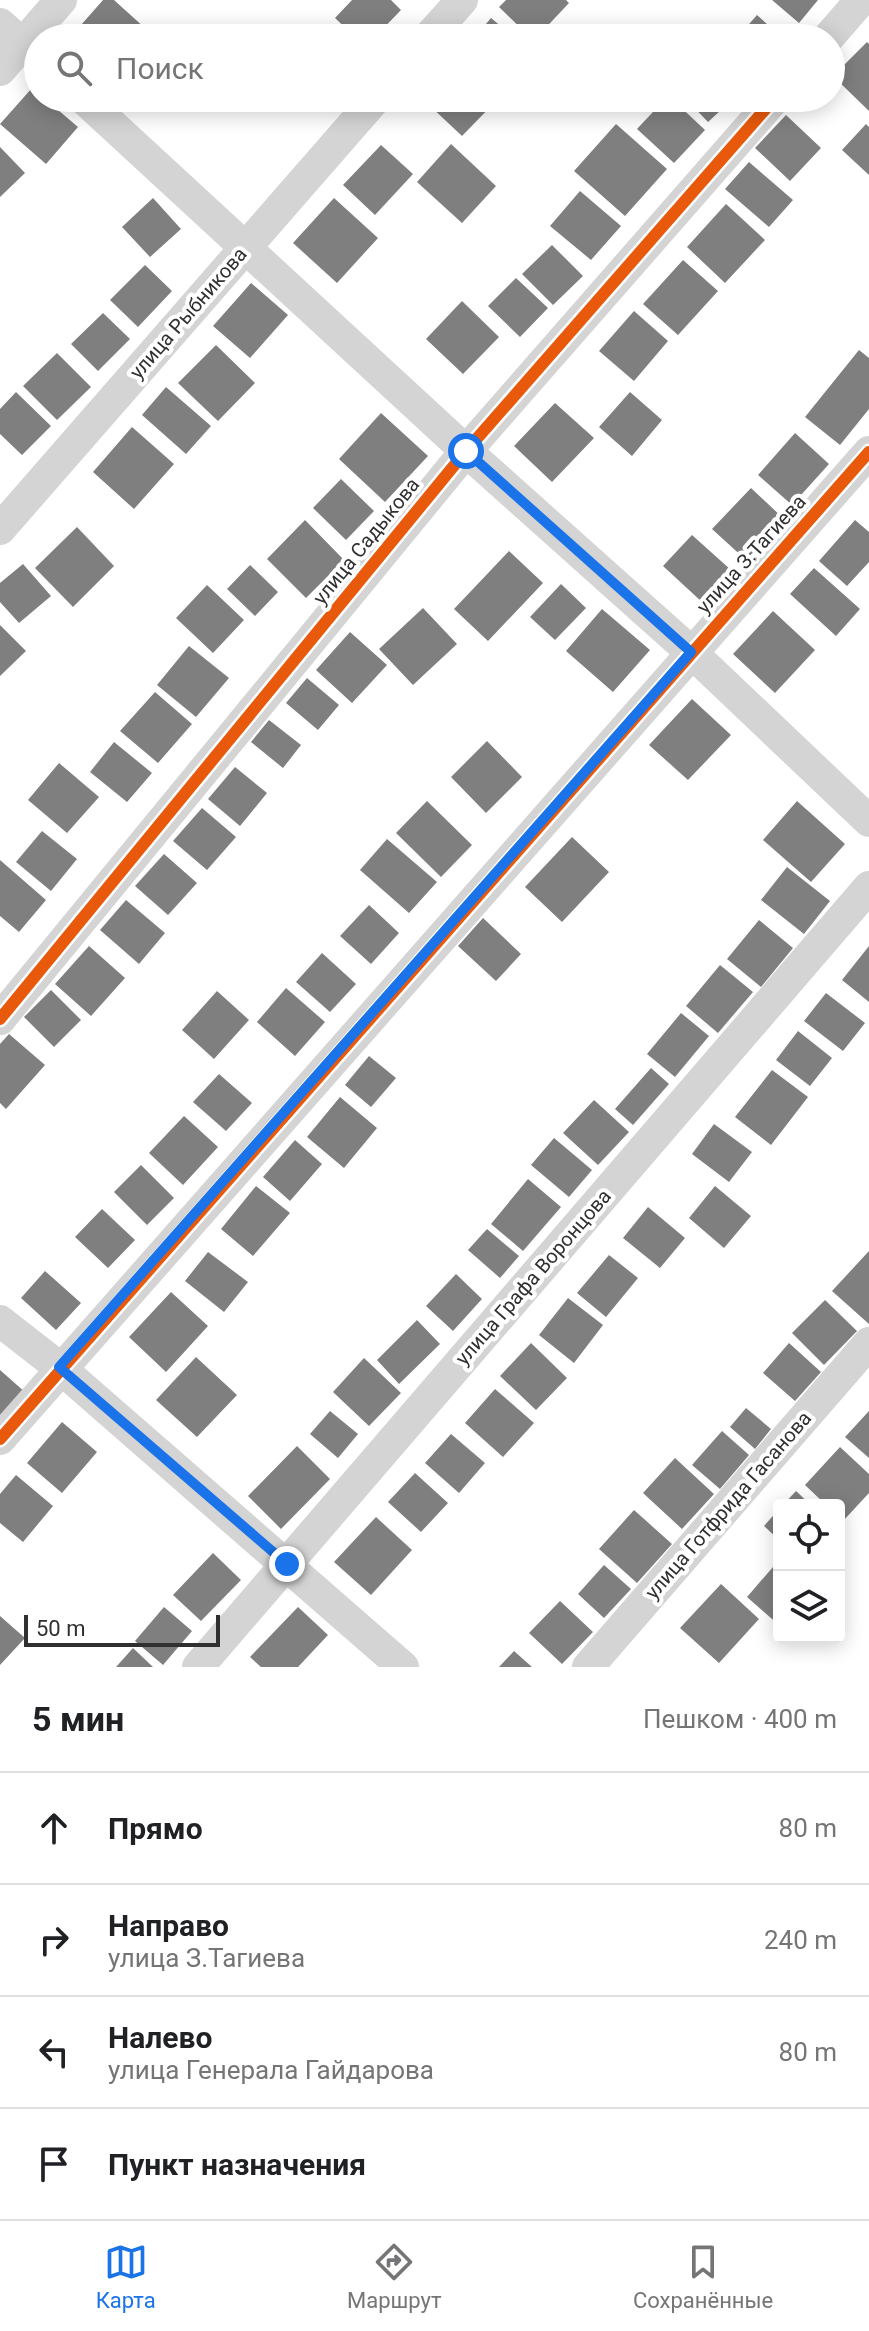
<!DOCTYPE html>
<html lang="ru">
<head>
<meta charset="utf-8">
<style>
	:root { --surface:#fff; --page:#f2f2f2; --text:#202124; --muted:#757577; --line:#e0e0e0; --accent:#1a73e8 }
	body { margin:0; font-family:Roboto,sans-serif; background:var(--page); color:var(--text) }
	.controls { position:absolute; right:24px; bottom:24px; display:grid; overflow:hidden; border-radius:8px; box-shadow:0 4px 20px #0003 }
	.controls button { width:72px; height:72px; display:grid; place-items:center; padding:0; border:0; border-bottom:2px solid var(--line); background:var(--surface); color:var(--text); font:40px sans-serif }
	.scale { position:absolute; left:24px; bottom:20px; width:196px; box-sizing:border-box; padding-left:8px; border:4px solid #303030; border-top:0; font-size:22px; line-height:28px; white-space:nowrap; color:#303030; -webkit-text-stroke:6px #fff; paint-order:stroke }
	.stop { position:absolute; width:24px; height:24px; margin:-18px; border:6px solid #1a73e8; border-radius:50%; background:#fff }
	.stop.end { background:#1a73e8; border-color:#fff; box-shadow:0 2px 8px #0008 }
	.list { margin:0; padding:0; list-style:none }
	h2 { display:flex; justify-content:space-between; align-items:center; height:104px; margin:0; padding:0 32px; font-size:34px }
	h2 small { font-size:26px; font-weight:400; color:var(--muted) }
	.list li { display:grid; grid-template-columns:52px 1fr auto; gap:24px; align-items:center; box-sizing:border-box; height:112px; padding:0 32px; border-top:2px solid var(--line) }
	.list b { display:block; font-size:30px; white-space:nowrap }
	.list p { margin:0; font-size:26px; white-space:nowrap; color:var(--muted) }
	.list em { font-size:26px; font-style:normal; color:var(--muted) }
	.icon { flex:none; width:44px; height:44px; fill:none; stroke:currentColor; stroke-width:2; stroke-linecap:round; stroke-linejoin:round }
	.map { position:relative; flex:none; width:869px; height:1667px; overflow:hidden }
	.search { position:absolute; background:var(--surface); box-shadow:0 4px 20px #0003; left:24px; right:24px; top:24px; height:88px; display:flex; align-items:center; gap:20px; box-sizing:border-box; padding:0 28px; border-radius:44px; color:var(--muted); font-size:30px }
	.sheet { height:552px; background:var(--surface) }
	nav { display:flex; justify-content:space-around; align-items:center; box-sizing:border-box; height:112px; border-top:2px solid var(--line); background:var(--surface); font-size:22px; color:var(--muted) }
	nav a { display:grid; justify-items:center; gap:4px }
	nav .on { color:var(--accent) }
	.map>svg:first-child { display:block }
</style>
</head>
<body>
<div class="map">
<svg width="869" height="1667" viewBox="0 0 869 1667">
	<rect width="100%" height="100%" fill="#fff"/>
	<path fill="#7f7f7f" d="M 103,0 L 114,0 L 156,38 L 79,38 L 74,33 Z
		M 352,0 L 391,0 L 401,10 L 374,38 L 356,38 L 335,18 Z
		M 506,0 L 566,0 L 569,3 L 536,38 L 531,38 L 499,7 Z
		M 772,0 L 818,0 L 799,23 Z
		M 757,15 L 779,35 L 776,38 L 737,38 Z
		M 491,18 L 515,38 L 474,38 Z
		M 328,28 L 339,38 L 318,38 Z
		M 867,42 L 869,44 L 869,111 L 833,76 Z
		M 32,88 L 38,98 L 44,98 L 78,127 L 46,164 L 0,124 Z
		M 226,98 L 250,98 L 238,110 Z
		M 434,98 L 499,98 L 462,136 L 428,104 Z
		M 666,98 L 671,98 L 705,130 L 674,163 L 637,129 Z
		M 685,98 L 734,98 L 708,122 Z
		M 786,115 L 821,148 L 790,181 L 755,148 Z
		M 616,124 L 667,169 L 625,216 L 574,171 Z
		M 866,124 L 869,127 L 869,175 L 842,150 Z
		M 451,144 L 496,186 L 462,223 L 417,182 Z
		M 381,145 L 413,174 L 375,215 L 343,185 Z
		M 0,147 L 25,173 L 0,197 Z
		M 749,162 L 793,200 L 769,227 L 725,189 Z
		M 580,191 L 621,226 L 591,260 L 550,226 Z
		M 153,198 L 181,229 L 150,257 L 122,227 Z
		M 334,198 L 378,238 L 337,283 L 293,243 Z
		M 726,204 L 765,240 L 725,283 L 687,247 Z
		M 552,245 L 583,276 L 553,305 L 522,274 Z
		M 683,260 L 718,291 L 678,335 L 643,304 Z
		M 145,265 L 172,291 L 138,327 L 110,300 Z
		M 516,278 L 548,308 L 520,337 L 488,306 Z
		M 251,283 L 288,315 L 250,358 L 213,326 Z
		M 462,301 L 499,337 L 463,374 L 426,339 Z
		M 634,311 L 668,341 L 634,381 L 599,351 Z
		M 103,313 L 130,339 L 98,371 L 71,344 Z
		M 216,345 L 255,383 L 218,421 L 178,383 Z
		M 859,350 L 869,358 L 869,409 L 840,445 L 805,417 Z
		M 57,353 L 91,387 L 57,420 L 23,386 Z
		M 166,387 L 211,426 L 186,454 L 142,415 Z
		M 16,392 L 51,426 L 22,455 L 0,434 L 0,409 Z
		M 630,392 L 662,420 L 632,456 L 599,427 Z
		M 555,403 L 594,438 L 552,482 L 514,446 Z
		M 381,413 L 428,456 L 385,502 L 339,459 Z
		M 132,427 L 174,464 L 134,509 L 93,472 Z
		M 795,433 L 829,464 L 792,505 L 758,475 Z
		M 341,479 L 374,511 L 346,540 L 313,508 Z
		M 751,488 L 784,519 L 746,560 L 712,529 Z
		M 305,520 L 344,560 L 306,598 L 267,559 Z
		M 855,520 L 869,532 L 869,562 L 847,586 L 819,561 Z
		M 77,527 L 114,566 L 73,607 L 35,568 Z
		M 692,535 L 731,570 L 702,602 L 663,566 Z
		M 509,551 L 543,583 L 488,641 L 454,609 Z
		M 23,564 L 51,596 L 19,623 L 0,602 L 0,583 Z
		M 250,565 L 278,592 L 255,616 L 227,589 Z
		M 814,568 L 860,609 L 836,636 L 790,594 Z
		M 561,584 L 586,608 L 555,640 L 530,617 Z
		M 207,585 L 244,620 L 213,653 L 176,618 Z
		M 423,608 L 457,644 L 413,685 L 379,649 Z
		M 602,609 L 650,650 L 613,692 L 566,651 Z
		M 773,611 L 815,650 L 775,693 L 733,654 Z
		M 0,625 L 26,651 L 0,676 Z
		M 350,632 L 387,665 L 352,703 L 316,670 Z
		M 189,646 L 229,678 L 196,717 L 157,685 Z
		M 307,678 L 339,705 L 318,730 L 286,703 Z
		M 155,692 L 192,724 L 158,763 L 120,731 Z
		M 692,699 L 731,735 L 688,780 L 649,745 Z
		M 269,720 L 301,745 L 283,768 L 251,742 Z
		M 487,741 L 522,777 L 486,813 L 451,777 Z
		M 114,742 L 152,773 L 127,802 L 90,772 Z
		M 59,763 L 99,797 L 67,833 L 28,800 Z
		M 235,767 L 267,793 L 240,826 L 208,799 Z
		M 427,801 L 472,845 L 441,877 L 396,833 Z
		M 797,801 L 845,844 L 811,882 L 763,840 Z
		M 202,808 L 236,837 L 207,870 L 173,841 Z
		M 42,831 L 77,859 L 51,891 L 16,862 Z
		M 572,837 L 609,872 L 562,922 L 525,887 Z
		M 387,839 L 437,882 L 409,913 L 360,870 Z
		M 164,854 L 197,883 L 168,915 L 135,886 Z
		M 0,860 L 46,900 L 19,932 L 0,916 Z
		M 787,867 L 830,901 L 804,934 L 761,900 Z
		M 126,900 L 165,933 L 139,964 L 100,930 Z
		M 369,905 L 399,933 L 371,964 L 340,936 Z
		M 483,918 L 521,954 L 496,981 L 458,946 Z
		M 759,920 L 793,948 L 761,987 L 727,959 Z
		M 89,946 L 125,978 L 91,1016 L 55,984 Z
		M 869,946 L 869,1002 L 842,980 Z
		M 322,953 L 356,984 L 330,1012 L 296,982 Z
		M 720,965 L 753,992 L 718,1033 L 686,1006 Z
		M 286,988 L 325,1022 L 295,1056 L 257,1022 Z
		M 51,990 L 81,1020 L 54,1047 L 24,1017 Z
		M 217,991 L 249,1020 L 214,1059 L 182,1030 Z
		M 826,993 L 865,1023 L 843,1051 L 804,1021 Z
		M 681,1013 L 709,1036 L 675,1077 L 647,1054 Z
		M 798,1031 L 832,1058 L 810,1086 L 776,1060 Z
		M 9,1034 L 45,1065 L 6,1109 L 0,1103 L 0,1044 Z
		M 369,1056 L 396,1078 L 371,1107 L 345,1085 Z
		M 651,1068 L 669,1084 L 633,1125 L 615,1109 Z
		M 772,1070 L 808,1097 L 771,1145 L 735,1117 Z
		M 219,1074 L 252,1103 L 226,1131 L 193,1102 Z
		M 340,1097 L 377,1128 L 344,1168 L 307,1137 Z
		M 594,1100 L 629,1132 L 598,1165 L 563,1133 Z
		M 184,1116 L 218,1147 L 183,1185 L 149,1153 Z
		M 714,1124 L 752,1152 L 729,1182 L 692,1154 Z
		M 554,1138 L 592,1170 L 569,1197 L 531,1165 Z
		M 295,1140 L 322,1164 L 290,1201 L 263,1177 Z
		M 141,1165 L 174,1198 L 147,1225 L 114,1192 Z
		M 528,1179 L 561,1207 L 523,1251 L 491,1224 Z
		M 256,1186 L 290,1213 L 253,1256 L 221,1229 Z
		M 715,1186 L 751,1216 L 724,1248 L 689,1218 Z
		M 648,1207 L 685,1238 L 660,1268 L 623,1238 Z
		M 102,1209 L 135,1240 L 108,1268 L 75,1237 Z
		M 487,1229 L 519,1256 L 500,1278 L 468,1250 Z
		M 869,1251 L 869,1324 L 832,1291 Z
		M 208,1252 L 248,1282 L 224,1312 L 185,1281 Z
		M 609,1255 L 638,1278 L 606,1317 L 577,1293 Z
		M 45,1271 L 81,1303 L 56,1330 L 21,1298 Z
		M 456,1274 L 482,1299 L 453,1331 L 426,1306 Z
		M 171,1292 L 208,1326 L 166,1372 L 129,1337 Z
		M 568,1298 L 603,1325 L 574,1363 L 539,1335 Z
		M 825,1300 L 857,1331 L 824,1365 L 792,1333 Z
		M 417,1320 L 440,1344 L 399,1384 L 377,1360 Z
		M 531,1343 L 567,1378 L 536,1410 L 500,1376 Z
		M 789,1343 L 821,1372 L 795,1401 L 763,1373 Z
		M 196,1357 L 237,1395 L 197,1437 L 156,1400 Z
		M 364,1358 L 401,1393 L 369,1426 L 333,1392 Z
		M 0,1370 L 26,1393 L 0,1423 Z
		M 495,1389 L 534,1423 L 503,1457 L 465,1423 Z
		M 746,1408 L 771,1429 L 755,1449 L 730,1427 Z
		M 330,1411 L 358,1434 L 338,1458 L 310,1434 Z
		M 869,1411 L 869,1458 L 845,1437 Z
		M 62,1422 L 97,1452 L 62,1493 L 27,1463 Z
		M 722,1431 L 749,1455 L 720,1489 L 692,1465 Z
		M 451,1434 L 485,1463 L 459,1493 L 425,1463 Z
		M 297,1446 L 330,1479 L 281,1529 L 248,1496 Z
		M 840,1447 L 869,1474 L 869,1493 L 843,1521 L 839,1517 L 839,1505 L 826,1505 L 805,1485 Z
		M 675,1458 L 714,1494 L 682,1529 L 643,1493 Z
		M 415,1473 L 448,1503 L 421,1532 L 388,1502 Z
		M 16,1475 L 53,1506 L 23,1542 L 0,1523 L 0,1494 Z
		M 796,1491 L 811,1505 L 783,1505 Z
		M 779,1509 L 779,1540 L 764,1526 Z
		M 634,1510 L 672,1544 L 637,1583 L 599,1549 Z
		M 376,1517 L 412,1550 L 371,1595 L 334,1562 Z
		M 213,1553 L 241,1580 L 201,1621 L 173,1595 Z
		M 779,1560 L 779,1625 L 747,1597 Z
		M 604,1565 L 631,1589 L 604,1618 L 578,1594 Z
		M 721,1584 L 759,1619 L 719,1663 L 680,1628 Z
		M 560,1601 L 593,1632 L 562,1664 L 529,1633 Z
		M 164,1607 L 192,1631 L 163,1665 L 135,1641 Z
		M 298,1607 L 328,1635 L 298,1667 L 261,1667 L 250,1657 Z
		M 0,1616 L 25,1638 L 0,1665 Z
		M 133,1648 L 153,1667 L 116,1667 Z
		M 514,1651 L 532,1667 L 499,1667 Z"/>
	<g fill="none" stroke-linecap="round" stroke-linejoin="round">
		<path stroke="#d4d4d4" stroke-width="32" d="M 0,24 L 38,58
			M 428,38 L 462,0
			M 828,38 L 861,0
			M 0,70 L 61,0
			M 83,98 L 466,451 L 691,652 L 869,821
			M 0,529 L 376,98
			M 0,1019 L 466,451 L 775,98
			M 0,1321 L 59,1367 L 403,1667
			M 0,1439 L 869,452
			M 198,1667 L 869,887
			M 588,1667 L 869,1343"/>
		<defs>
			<path id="cycleway" d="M 0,1019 L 466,451 L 775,98
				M 0,1439 L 869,452"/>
		</defs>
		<use href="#cycleway" stroke="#fff" stroke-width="17"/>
		<use href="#cycleway" stroke="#e8590c" stroke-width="12"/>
	</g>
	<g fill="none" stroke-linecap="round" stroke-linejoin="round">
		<path stroke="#1a73e8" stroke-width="10" d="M 287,1564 L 59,1367 L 691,652 L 466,451"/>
	</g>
	<g text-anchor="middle" stroke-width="8" stroke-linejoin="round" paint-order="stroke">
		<g font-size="20" fill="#303030" stroke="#fff">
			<text transform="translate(188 313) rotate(-49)" y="7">улица Рыбникова</text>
			<text transform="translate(366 541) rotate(-51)" y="7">улица Садыкова</text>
			<text transform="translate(751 554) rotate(-48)" y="7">улица З.Тагиева</text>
			<text transform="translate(533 1277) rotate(-49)" y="7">улица Графа Воронцова</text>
			<text transform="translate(728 1505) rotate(-49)" y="7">улица Готфрида Гасанова</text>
		</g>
	</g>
</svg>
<div class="controls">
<button><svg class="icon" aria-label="locate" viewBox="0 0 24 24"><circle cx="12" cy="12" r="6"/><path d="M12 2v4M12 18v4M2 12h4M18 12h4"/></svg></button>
<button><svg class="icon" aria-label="layers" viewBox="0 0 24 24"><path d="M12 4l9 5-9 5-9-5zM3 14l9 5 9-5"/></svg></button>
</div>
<div class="scale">50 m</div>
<div class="stop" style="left:466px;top:451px"></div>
<div class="stop end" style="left:287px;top:1564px"></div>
<div class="search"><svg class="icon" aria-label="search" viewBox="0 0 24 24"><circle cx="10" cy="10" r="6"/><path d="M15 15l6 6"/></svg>Поиск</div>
</div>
<section class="sheet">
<h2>5 мин<small>Пешком · 400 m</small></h2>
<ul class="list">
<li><svg class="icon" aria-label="ahead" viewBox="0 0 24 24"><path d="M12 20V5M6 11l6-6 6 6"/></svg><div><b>Прямо</b></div><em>80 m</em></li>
<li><svg class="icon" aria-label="right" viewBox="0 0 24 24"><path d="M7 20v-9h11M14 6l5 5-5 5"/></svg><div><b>Направо</b><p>улица З.Тагиева</p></div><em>240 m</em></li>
<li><svg class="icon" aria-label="left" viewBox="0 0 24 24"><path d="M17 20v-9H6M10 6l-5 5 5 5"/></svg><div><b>Налево</b><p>улица Генерала Гайдарова</p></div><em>80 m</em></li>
<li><svg class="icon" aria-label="arrive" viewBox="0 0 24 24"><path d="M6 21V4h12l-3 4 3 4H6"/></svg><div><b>Пункт назначения</b></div></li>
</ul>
</section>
<nav>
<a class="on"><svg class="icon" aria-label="map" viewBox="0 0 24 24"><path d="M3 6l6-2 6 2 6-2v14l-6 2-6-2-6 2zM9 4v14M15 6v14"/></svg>Карта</a>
<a><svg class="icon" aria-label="directions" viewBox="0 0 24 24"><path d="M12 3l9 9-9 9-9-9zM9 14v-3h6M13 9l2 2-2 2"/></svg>Маршрут</a>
<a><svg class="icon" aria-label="saved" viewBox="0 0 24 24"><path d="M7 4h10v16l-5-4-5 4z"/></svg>Сохранённые</a>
</nav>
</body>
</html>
